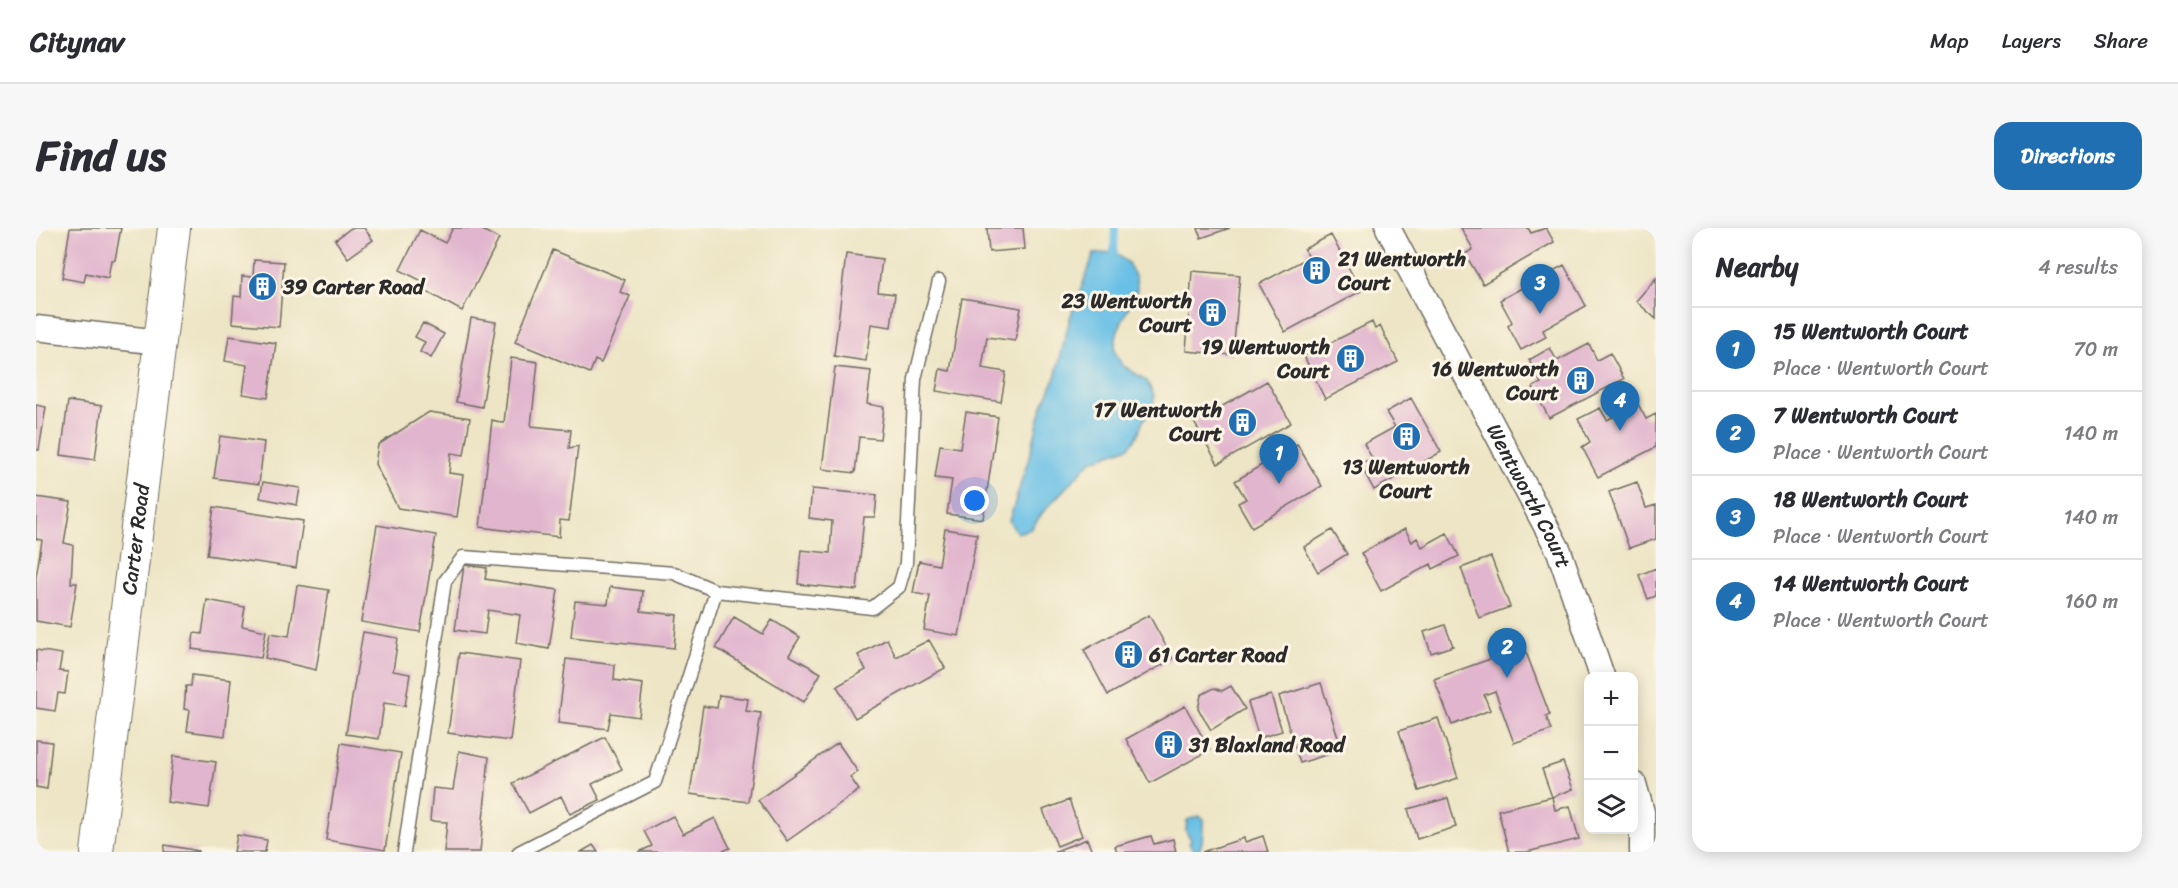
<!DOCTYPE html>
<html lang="en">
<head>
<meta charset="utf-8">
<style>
	:root { --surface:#fff; --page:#f7f7f7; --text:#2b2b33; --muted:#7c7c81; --line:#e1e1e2; --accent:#1f6fb2 }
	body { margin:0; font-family:Sriracha,sans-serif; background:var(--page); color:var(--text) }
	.controls { position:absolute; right:18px; bottom:18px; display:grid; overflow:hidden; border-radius:12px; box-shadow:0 3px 15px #0003 }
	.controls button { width:54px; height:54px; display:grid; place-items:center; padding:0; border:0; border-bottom:2px solid var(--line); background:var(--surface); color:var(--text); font:30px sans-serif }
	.you { position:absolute; left:939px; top:273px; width:21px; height:21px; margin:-15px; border:4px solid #fff; border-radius:50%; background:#1a73e8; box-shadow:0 0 0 9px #1a73e833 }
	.badge { display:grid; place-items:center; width:39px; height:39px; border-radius:50%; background:var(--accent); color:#fff; font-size:20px; font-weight:700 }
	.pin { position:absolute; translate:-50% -50px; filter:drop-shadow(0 2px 3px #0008) }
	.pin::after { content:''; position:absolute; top:32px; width:21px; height:18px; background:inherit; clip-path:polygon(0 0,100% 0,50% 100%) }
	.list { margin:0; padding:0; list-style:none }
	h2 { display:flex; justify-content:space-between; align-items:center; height:78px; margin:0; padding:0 24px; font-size:26px }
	h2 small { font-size:20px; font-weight:400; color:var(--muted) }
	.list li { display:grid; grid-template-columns:39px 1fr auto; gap:18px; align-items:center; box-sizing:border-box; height:84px; padding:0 24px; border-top:2px solid var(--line) }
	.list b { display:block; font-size:22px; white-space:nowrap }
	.list p { margin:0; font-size:20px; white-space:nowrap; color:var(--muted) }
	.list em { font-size:20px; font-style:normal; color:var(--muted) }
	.icon { flex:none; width:33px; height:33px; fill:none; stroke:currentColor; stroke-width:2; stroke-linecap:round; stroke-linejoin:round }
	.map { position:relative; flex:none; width:1620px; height:624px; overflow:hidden; border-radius:18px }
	header { display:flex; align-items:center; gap:36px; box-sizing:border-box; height:84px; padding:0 30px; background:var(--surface); border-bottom:2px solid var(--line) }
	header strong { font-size:28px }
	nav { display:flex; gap:33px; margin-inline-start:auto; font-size:21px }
	.intro { display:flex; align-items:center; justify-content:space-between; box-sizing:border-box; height:144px; padding:0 36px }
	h1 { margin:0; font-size:42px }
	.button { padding:15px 27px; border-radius:18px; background:var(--accent); color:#fff; font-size:21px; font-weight:700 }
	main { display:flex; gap:36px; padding:0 36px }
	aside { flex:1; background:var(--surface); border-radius:18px; box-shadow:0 3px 15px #0003 }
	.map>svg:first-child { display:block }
</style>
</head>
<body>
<header>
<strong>Citynav</strong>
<nav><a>Map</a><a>Layers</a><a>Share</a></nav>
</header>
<div class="intro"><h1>Find us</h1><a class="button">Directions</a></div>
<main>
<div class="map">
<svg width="1620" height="624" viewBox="0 0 1620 624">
	<rect width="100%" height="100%" fill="#fcf5e5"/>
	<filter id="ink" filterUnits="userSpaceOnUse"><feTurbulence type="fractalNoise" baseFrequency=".0167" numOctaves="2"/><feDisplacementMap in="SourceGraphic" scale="12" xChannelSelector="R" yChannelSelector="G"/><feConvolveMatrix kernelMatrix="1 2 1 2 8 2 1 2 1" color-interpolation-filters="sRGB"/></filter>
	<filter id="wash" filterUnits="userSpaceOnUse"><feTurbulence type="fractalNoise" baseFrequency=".008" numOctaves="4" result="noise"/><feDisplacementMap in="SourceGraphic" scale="24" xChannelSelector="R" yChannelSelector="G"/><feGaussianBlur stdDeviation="1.35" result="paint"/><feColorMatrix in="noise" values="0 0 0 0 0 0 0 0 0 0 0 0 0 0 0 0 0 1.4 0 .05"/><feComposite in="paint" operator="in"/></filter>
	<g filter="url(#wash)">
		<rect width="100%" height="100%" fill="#ede5c5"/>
		<path fill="#69c0e6" stroke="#4a7688" stroke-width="1.5" d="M 1078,24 L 1092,35 L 1100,50 L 1101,61 L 1082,102 L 1078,122 L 1086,137 L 1111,153 L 1118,168 L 1117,181 L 1107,193 L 1101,209 L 1093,219 L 1055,233 L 1007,284 L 995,301 L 981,305 L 973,293 L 995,223 L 1006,179 L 1019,150 L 1034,90 L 1058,26 Z
			M 1163,588 L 1168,591 C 1165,602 1169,612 1163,622 L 1158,622 L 1153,616 L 1155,612 L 1150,603 L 1151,592 Z"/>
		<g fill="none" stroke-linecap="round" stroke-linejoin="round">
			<path stroke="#69c0e6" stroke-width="8" d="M 1078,24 L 1079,0"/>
		</g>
		<g id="blocks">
			<path fill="#e1b5ce" d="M 34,0 L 85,0 L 79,32 L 75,32 L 72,50 L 50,45 L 48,54 L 26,50 Z
				M 315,0 L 328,0 L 337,12 L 312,30 L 299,12 Z
				M 417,0 L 443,0 L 463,11 L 426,83 L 389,63 L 392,56 L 364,42 L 384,2 L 409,15 Z
				M 951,0 L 987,0 L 989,21 L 953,24 Z
				M 1162,0 L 1194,0 L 1165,10 Z
				M 1425,0 L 1492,0 L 1495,5 L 1510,0 L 1518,14 L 1447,56 L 1429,26 L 1437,21 Z
				M 1295,7 L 1325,63 L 1249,104 L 1223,56 L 1273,29 L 1268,21 Z
				M 517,22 L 589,52 L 584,64 L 594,68 L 565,135 L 559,132 L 554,145 L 479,114 Z
				M 810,26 L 846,31 L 842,64 L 859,66 L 855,99 L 835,96 L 830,133 L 798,128 Z
				M 218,32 L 248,34 L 243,99 L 196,95 L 198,68 L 205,69 L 206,48 L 217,49 Z
				M 1528,37 L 1550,78 L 1507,102 L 1510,109 L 1485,122 L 1472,98 L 1476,94 L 1464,72 Z
				M 1156,43 L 1204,47 L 1197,127 L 1150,123 Z
				M 1620,50 L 1620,91 L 1600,73 Z
				M 926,70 L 985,80 L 979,113 L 951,109 L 946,140 L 970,144 L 965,174 L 900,163 L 904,141 L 914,143 Z
				M 435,90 L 460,94 L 446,179 L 420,174 Z
				M 1336,94 L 1339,101 L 1344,98 L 1362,134 L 1289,171 L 1268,128 Z
				M 387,95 L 408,106 L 395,130 L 384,124 L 389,114 L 379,109 Z
				M 193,108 L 240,115 L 232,170 L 207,166 L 211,137 L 189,133 Z
				M 1553,116 L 1561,132 L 1574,125 L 1588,151 L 1513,190 L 1497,159 L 1505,155 L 1493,132 L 1514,120 L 1521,133 Z
				M 475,130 L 502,134 L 495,198 L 535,202 L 533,220 L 542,218 L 533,293 L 524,292 L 523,309 L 444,299 L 456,192 L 468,195 Z
				M 799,139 L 835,143 L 831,176 L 848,179 L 844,211 L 823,209 L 819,245 L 786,241 Z
				M 1231,153 L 1255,195 L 1182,236 L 1158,194 Z
				M 1375,170 L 1405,224 L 1338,262 L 1324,236 L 1336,230 L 1328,216 L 1359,199 L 1350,184 Z
				M 32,173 L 66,178 L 59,232 L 25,227 Z
				M 1602,176 L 1610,191 L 1620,186 L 1620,219 L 1562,249 L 1546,219 L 1554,214 L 1542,191 L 1564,180 L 1571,192 Z
				M 0,177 L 10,179 L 3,222 L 0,222 Z
				M 393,184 L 434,190 L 428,227 L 415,225 L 413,245 L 427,247 L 421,289 L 362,280 L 339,236 L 342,217 Z
				M 930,184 L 962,189 L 947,291 L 911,286 L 916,252 L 899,250 L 904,217 L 924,220 Z
				M 184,208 L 228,214 L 223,256 L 178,250 Z
				M 1261,216 L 1286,258 L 1216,299 L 1202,275 L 1210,271 L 1199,253 Z
				M 227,254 L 264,260 L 261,277 L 224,270 Z
				M 1601,254 L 1610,280 L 1620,277 L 1620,311 L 1593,320 L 1573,264 Z
				M 776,261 L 841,267 L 839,289 L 828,289 L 821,362 L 762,356 L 765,322 L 794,325 L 796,293 L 773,290 Z
				M 0,269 L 35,274 L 28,315 L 37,317 L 35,355 L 41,355 L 34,399 L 0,393 L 0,349 L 6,312 L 0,311 Z
				M 178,279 L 267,293 L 260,340 L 171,327 Z
				M 341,297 L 400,307 L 384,404 L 325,394 Z
				M 909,301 L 941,306 L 923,408 L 888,402 L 894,368 L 877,365 L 883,333 L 903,337 Z
				M 1369,301 L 1376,314 L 1381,310 L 1386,319 L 1411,305 L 1423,328 L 1397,341 L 1395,336 L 1345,363 L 1325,325 Z
				M 1296,302 L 1311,326 L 1282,344 L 1268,319 Z
				M 1455,329 L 1474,379 L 1443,390 L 1425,340 Z
				M 428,337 L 451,340 L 449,351 L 522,362 L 513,421 L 480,415 L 484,387 L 452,382 L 449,406 L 419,402 Z
				M 1620,340 L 1620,368 L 1612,371 L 1603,347 Z
				M 261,357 L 293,362 L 280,442 L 229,430 L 234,405 L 253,408 Z
				M 574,359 L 607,363 L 605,383 L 641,387 L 638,420 L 535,409 L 539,373 L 572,376 Z
				M 171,372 L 209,379 L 206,398 L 230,403 L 225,430 L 156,421 L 158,405 L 166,406 Z
				M 1113,387 L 1137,431 L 1072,467 L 1048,422 Z
				M 698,389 L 727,406 L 736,392 L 764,409 L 753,427 L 785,445 L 768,474 L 680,420 Z
				M 1409,397 L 1417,418 L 1395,425 L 1388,404 Z
				M 327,404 L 362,410 L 357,443 L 374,446 L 369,478 L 348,475 L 343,511 L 310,506 Z
				M 851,411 L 860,429 L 893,412 L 909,440 L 819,490 L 801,458 L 830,442 L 822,427 Z
				M 1488,419 L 1514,487 L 1510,488 L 1515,502 L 1478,515 L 1459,463 L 1448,467 L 1454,482 L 1416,497 L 1398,451 Z
				M 0,422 L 26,426 L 23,443 L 32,444 L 29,466 L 22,465 L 19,483 L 0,480 Z
				M 423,425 L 484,433 L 474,513 L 412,505 Z
				M 530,431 L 579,437 L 578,452 L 607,456 L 603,489 L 575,485 L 572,501 L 522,495 Z
				M 156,447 L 195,452 L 189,508 L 151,503 L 154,482 L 148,481 L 150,458 L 155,458 Z
				M 1285,455 L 1306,522 L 1264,535 L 1243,468 Z
				M 1195,458 L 1209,481 L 1175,502 L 1162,481 L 1165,467 L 1178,460 L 1186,463 Z
				M 683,467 L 712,471 L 710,483 L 725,485 L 712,574 L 654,566 L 667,478 L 681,480 Z
				M 1235,467 L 1246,503 L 1223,510 L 1212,474 Z
				M 1149,478 L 1174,522 L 1114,555 L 1090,511 Z
				M 1402,490 L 1422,550 L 1383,563 L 1363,503 Z
				M 569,509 L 586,541 L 556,556 L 564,572 L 534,586 L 525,568 L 493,585 L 477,555 Z
				M 0,512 L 16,514 L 11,561 L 0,559 Z
				M 305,515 L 365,525 L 349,622 L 290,612 Z
				M 802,515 L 822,544 L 814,549 L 823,562 L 751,613 L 722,572 Z
				M 423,523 L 453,529 L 444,624 L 408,624 L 411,594 L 394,593 L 397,560 L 417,562 Z
				M 137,528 L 180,534 L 173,580 L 131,574 Z
				M 1527,534 L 1537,561 L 1516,569 L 1506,541 Z
				M 1516,569 L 1519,582 L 1534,578 L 1543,611 L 1491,624 L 1473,624 L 1462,582 Z
				M 1412,570 L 1420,599 L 1381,611 L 1372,581 Z
				M 1033,572 L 1046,608 L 1021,618 L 1007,582 Z
				M 637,588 L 647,606 L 679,590 L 694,620 L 685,624 L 603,624 L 616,618 L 608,603 Z
				M 201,607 L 231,612 L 229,624 L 198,624 Z
				M 1115,608 L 1118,616 L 1137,611 L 1140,624 L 1081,624 L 1079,618 Z
				M 1227,608 L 1232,624 L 1166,624 L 1208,610 L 1209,614 Z
				M 1051,611 L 1056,624 L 1017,624 Z
				M 129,617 L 163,623 L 163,624 L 128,624 Z
				M 557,617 L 562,624 L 545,624 Z"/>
		</g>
	</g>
	<g filter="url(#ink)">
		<use href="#blocks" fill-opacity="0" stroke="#6f6c61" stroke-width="1.5"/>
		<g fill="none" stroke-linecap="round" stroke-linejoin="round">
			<defs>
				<path id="service" d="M 680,363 L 836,380 L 863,359 L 870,335 L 879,151 L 903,53
					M 368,624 L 409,353 L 427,329 L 638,345 L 680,363 L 619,554 L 483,624"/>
				<g id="minor">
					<path id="s1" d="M 1352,0 L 1523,323 L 1566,448"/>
					<path d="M 0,100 L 124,114"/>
					<path d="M 1598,556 L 1606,584 L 1606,624"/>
				</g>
				<g id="tertiary">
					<path id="s2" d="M 61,624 L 138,0"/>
				</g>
			</defs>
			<use href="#service" stroke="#6f6c61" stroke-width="15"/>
			<use href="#minor" stroke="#6f6c61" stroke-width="27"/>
			<use href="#tertiary" stroke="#6f6c61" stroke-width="34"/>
			<use href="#service" stroke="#fff" stroke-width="12"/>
			<use href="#minor" stroke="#fff" stroke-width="24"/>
			<use href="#tertiary" stroke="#fff" stroke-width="32"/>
		</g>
	</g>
	<defs>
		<symbol id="building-disc" viewBox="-11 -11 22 22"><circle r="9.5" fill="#1f6fb2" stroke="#fcf5e5"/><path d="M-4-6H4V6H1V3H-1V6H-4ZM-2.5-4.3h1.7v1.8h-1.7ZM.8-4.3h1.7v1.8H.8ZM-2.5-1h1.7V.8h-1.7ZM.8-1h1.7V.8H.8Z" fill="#fff"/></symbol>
	</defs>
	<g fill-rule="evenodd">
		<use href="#building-disc" x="1264" y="26" width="33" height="33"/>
		<use href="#building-disc" x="210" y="42" width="33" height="33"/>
		<use href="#building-disc" x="1160" y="68" width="33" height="33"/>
		<use href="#building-disc" x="1298" y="114" width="33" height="33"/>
		<use href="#building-disc" x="1528" y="136" width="33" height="33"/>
		<use href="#building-disc" x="1190" y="178" width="33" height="33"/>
		<use href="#building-disc" x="1354" y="192" width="33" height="33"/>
		<use href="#building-disc" x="1076" y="410" width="33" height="33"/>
		<use href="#building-disc" x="1116" y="500" width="33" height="33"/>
	</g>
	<g text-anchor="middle" stroke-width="6" stroke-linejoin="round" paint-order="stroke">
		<g font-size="21" font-weight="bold" fill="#2b2b2b" stroke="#fcf5e5" text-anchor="start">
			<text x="1302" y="38">21 Wentworth<tspan x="1302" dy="24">Court</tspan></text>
			<text x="247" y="66">39 Carter Road</text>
			<text x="1156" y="80" text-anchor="end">23 Wentworth<tspan x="1156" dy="24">Court</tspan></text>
			<text x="1294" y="126" text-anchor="end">19 Wentworth<tspan x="1294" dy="24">Court</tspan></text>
			<text x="1523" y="148" text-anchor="end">16 Wentworth<tspan x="1523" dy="24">Court</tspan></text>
			<text x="1186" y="189" text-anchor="end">17 Wentworth<tspan x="1186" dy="24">Court</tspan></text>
			<text x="1370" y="246" text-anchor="middle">13 Wentworth<tspan x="1370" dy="24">Court</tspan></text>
			<text x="1113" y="434">61 Carter Road</text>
			<text x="1153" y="524">31 Blaxland Road</text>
		</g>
		<g font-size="21" fill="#2b2b2b" stroke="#fcf5e5">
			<text dy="7" stroke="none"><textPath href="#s1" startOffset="303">Wentworth Court</textPath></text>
			<text dy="7" stroke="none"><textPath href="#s2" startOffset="315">Carter Road</textPath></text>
		</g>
	</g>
</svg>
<div class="controls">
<button>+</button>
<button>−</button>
<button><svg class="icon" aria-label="layers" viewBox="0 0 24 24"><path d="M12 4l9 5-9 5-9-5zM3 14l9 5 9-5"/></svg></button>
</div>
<div class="you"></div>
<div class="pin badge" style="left:1243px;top:256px">1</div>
<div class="pin badge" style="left:1471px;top:450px">2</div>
<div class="pin badge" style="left:1504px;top:86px">3</div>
<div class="pin badge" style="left:1584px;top:203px">4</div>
</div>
<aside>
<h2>Nearby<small>4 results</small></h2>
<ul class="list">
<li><span class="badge">1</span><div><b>15 Wentworth Court</b><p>Place · Wentworth Court</p></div><em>70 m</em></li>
<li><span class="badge">2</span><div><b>7 Wentworth Court</b><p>Place · Wentworth Court</p></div><em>140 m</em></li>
<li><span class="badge">3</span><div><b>18 Wentworth Court</b><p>Place · Wentworth Court</p></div><em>140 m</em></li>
<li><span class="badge">4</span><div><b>14 Wentworth Court</b><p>Place · Wentworth Court</p></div><em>160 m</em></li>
</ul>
</aside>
</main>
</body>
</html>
